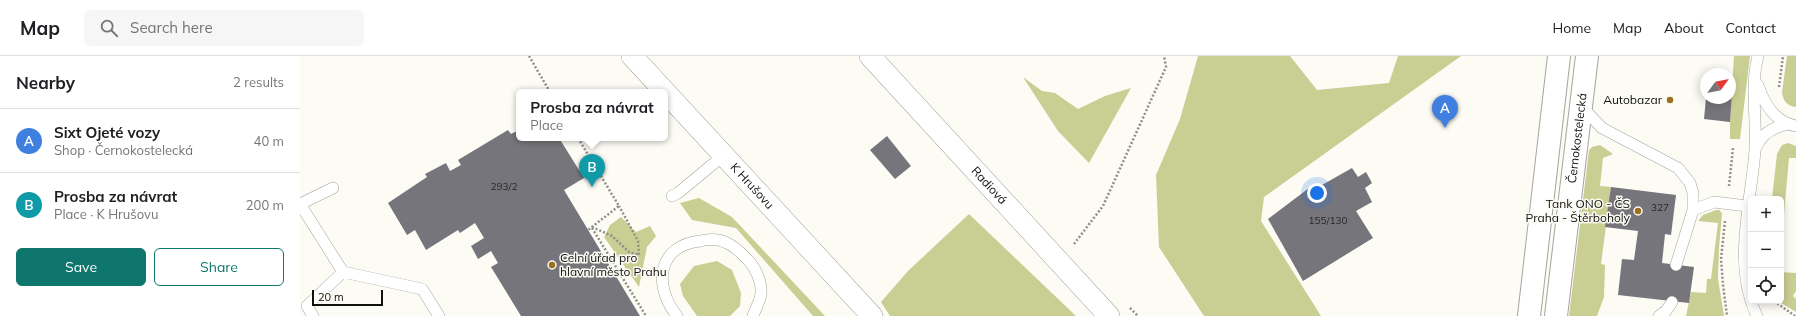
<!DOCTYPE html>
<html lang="en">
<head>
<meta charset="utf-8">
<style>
	:root { --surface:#fff; --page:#f6f6f6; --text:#202124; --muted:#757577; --line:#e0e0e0; --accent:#0f766e }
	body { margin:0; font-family:Mulish,sans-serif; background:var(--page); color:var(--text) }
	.controls { position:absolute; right:12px; bottom:12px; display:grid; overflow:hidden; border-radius:6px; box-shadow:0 2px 10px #0003 }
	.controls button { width:36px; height:36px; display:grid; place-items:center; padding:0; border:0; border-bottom:1px solid var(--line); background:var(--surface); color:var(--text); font:20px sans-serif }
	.compass { position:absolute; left:1400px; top:12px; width:36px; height:36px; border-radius:50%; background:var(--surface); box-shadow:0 2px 10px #0003; rotate:57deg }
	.scale { position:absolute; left:12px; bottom:10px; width:71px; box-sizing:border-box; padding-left:4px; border:2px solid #10100d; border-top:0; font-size:11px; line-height:14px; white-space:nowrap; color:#10100d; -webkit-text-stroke:3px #fcfbf4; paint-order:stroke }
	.you { position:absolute; left:1017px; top:137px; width:14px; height:14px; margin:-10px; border:3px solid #fff; border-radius:50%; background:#1a73e8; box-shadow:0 0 0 6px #1a73e833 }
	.badge { display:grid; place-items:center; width:26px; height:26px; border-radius:50%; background:var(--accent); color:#fff; font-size:13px; font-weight:700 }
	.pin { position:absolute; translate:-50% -33px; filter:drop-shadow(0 1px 2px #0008) }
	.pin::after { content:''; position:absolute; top:21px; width:14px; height:12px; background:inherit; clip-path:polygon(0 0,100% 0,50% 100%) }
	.popup { position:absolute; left:216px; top:33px; width:152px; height:52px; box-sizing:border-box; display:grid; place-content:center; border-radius:6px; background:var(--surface); filter:drop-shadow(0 1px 3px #0005); font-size:13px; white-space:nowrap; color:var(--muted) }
	.popup b { font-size:15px; color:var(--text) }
	.popup::after { content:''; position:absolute; left:50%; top:100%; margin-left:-8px; border:8px solid transparent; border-top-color:var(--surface) }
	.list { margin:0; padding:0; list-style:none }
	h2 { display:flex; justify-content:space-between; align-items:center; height:52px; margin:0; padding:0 16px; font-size:17px }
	h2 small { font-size:13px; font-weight:400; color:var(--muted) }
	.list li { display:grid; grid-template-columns:26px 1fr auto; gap:12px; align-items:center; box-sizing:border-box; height:64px; padding:0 16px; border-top:1px solid var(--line) }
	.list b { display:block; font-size:15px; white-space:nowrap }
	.list p { margin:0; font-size:13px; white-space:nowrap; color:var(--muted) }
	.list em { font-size:13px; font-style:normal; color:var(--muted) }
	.actions { display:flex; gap:8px; padding:12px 16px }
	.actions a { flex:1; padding:9px 0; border:1px solid var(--accent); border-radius:6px; text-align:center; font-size:14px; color:var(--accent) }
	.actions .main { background:var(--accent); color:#fff }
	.icon { flex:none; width:22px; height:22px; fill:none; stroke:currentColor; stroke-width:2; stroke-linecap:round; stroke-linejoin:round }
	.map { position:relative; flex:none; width:1496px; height:260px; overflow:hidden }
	header { display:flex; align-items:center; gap:24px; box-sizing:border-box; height:56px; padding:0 20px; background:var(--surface); border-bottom:1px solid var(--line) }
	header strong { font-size:19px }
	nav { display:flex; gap:22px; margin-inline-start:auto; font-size:14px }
	.search { width:280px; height:36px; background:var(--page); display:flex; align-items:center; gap:10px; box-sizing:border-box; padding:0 14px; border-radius:6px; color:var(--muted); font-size:15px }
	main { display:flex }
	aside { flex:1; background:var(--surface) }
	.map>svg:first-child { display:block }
</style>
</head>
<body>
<header>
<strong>Map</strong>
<div class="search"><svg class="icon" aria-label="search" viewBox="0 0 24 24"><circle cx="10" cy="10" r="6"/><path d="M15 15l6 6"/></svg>Search here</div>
<nav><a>Home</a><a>Map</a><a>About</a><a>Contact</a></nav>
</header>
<main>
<aside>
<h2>Nearby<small>2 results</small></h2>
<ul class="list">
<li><span class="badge" style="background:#3f7fe0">A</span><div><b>Sixt Ojeté vozy</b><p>Shop · Černokostelecká</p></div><em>40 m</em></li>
<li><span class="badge" style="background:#0f9aa8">B</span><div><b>Prosba za návrat</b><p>Place · K Hrušovu</p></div><em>200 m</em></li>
</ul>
<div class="actions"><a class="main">Save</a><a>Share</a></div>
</aside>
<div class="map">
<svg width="1496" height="260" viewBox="0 0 1496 260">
	<rect width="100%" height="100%" fill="#fcfbf4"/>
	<path fill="#c9ce93" d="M 898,0 L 990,0 L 1017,34 L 1089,27 L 1098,0 L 1161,0 L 964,141 L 961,165 L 1021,260 L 904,260 L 859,191 L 856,119 L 880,63 Z
		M 1434,0 L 1450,0 L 1440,83 L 1430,83 L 1430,66 Z
		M 1487,0 L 1496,0 L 1496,51 C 1487,50 1483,45 1482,36 Z
		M 723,21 L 742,35 L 755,37 L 778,53 L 805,40 L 831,32 L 789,107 L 758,75 Z
		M 1488,87 L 1496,90 L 1496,102 L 1489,102 L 1481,191 L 1481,143 L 1472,143 L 1477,98 L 1482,89 Z
		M 1300,89 L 1313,98 L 1303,102 L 1300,130 L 1311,131 L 1301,208 L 1305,209 L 1304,241 L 1297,260 L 1269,260 L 1289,94 L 1292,91 Z
		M 399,142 L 432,161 L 525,260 L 513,260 L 436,172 L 392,164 L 380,147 Z
		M 1416,154 L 1419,154 L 1422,157 L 1419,192 L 1418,223 L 1424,260 L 1386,260 L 1391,236 L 1406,237 L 1407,223 L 1411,223 L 1418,167 L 1398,165 L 1403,159 Z
		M 669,158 L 776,260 L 590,260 L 581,246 L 608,215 Z
		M 321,161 L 336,176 L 350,170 L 356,180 L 347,191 L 339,231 L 304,181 L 310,169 Z
		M 417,205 L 432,214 L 441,237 L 440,250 L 430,260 L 397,260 L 383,240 L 380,228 L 394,210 Z
		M 1481,216 L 1496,217 L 1496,235 L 1493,240 L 1496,243 L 1496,256 L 1478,245 L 1481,245 Z"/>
	<path fill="#75757b" d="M 1430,23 L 1433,23 L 1430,66 L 1404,63 L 1406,42 L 1430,42 Z
		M 208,74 L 211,78 L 219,74 L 219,82 L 232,82 L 233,85 L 238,82 L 259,82 L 284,122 L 264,134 L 340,260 L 221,260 L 191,211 L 198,207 L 191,195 L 178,203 L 171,190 L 184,182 L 175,167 L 160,177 L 158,174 L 126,194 L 115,174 L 107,179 L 88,147 L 127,121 L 125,118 L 146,107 L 150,115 L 161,109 L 158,104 Z
		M 587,80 L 611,110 L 595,123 L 570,94 Z
		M 1052,112 L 1058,121 L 1066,116 L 1072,127 L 1065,132 L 1072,146 L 1056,155 L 1073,182 L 1003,225 L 968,163 L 1013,129 L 1015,133 Z
		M 1311,131 L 1376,139 L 1371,179 L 1365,178 L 1362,207 L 1394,211 L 1389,247 L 1318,239 L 1322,203 L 1334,204 L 1338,175 L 1305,171 Z"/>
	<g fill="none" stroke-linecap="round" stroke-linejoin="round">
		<defs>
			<path id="lane" d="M 1458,29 C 1464,48 1475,66 1496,70
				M 1281,50 L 1302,72 L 1378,112 L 1390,127 L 1393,137 L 1393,154 L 1376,209
				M 1455,94 C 1460,79 1473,71 1488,68
				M 372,140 L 378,137 L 424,99
				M 0,148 L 43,216 L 7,250 L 13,260
				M 0,148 L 33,132
				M 1393,154 L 1414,146 L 1447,150
				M 43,216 L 122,233 L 139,260
				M 377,260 C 353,230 357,190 400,185 C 409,183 419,183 427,187 C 436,191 441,197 448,204 C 455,211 462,226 461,237 C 461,244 455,253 453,260
				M 1359,260 L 1366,255 L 1372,246
				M 1457,260 C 1432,208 1451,149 1455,94 C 1457,63 1450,30 1458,0"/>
			<g id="street">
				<path id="s1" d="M 332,0 L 572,260"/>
				<path id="s2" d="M 570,0 L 809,260"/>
			</g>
			<g id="secondary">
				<path d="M 1229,260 L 1259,0"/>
				<path id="s3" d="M 1256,260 L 1287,0"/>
			</g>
		</defs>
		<use href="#lane" stroke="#a5a49e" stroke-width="12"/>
		<use href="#street" stroke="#a5a49e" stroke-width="22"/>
		<use href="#secondary" stroke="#a5a49e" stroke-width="24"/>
		<path stroke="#8f8f8a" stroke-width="2.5" stroke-dasharray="2 2" stroke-linecap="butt" d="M 229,0 L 250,36
			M 1479,31 L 1483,0
			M 278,82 L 319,150 L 288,174
			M 1429,130 L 1433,92
			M 1425,165 L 1421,203 L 1423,229 L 1427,260
			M 292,171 L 312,180 L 329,196 L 339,199 L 338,185 L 319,150
			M 292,172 L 346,260
			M 774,188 L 803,150 L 866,11 L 864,0
			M 1474,245 L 1495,260
			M 830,252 L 838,260"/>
		<use href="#lane" stroke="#fff" stroke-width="11"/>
		<use href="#street" stroke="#fff" stroke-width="21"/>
		<use href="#secondary" stroke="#fff" stroke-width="22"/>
	</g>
	<g fill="#9d7020" stroke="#fcfbf4" stroke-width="1.5">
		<circle cx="1370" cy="44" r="4"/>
		<circle cx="1338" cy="155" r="4"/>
		<circle cx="252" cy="209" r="4"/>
	</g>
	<g text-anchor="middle" stroke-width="3" stroke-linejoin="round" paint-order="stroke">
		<g font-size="10" fill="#292928">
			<text x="204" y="134">293/2</text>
			<text x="1360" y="155">327</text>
			<text x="1028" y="168">155/130</text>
		</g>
		<g font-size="12" fill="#10100d" stroke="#fcfbf4" text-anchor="end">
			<text x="1362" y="48">Autobazar</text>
			<text x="1330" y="152">Tank ONO - ČS<tspan x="1330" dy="14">Praha - Štěrboholy</tspan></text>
			<text x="260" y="206" text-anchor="start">Celní úřad pro<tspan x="260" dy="14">hlavní město Prahu</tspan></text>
		</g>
		<g font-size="12" fill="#10100d" stroke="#fcfbf4">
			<text dy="4" stroke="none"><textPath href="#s3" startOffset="179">Černokostelecká</textPath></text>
			<text dy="4" stroke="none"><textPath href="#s1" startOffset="177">K Hrušovu</textPath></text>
			<text dy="4" stroke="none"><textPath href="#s2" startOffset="176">Radiová</textPath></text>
		</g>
	</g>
</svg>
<div class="controls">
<button>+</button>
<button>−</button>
<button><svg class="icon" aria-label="locate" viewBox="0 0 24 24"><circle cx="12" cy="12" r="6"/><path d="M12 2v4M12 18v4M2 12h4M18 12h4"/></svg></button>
</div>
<svg class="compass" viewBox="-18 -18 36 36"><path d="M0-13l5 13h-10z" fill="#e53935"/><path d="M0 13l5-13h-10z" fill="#757577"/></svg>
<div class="scale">20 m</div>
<div class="you"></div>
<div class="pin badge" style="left:1145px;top:72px;background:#3f7fe0">A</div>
<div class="pin badge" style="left:292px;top:131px;background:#0f9aa8">B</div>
<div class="popup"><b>Prosba za návrat</b>Place</div>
</div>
</main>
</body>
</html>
